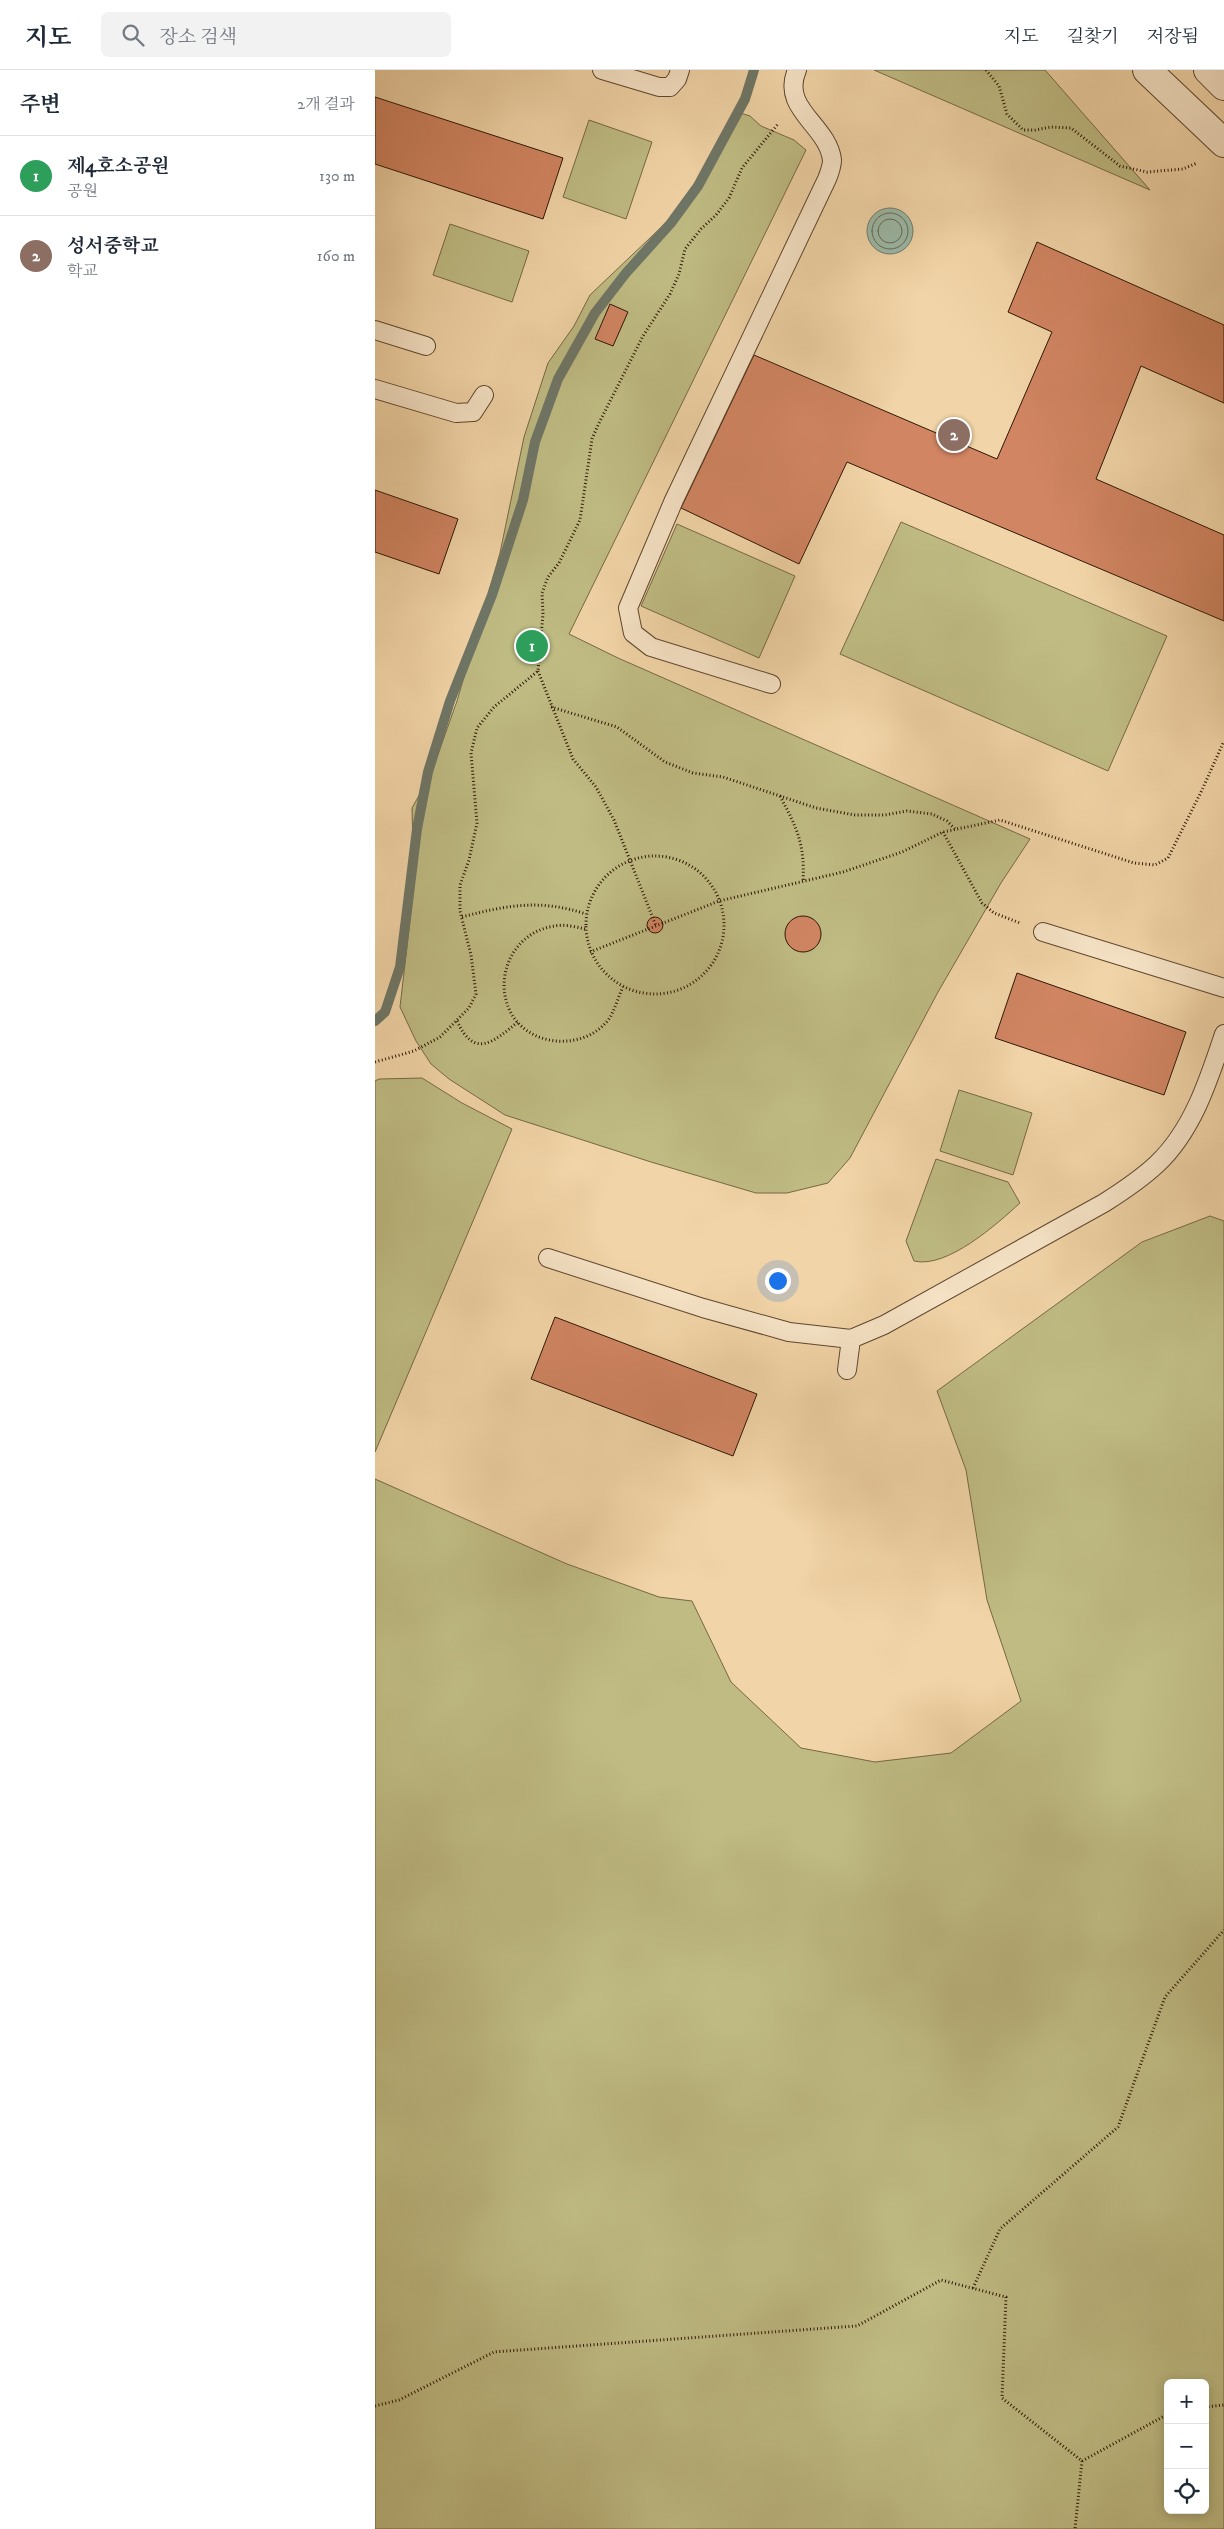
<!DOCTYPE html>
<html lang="ko">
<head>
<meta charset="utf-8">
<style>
	:root { --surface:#fff; --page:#f2f2f3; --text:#1f2937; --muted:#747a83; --line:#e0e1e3; --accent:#1a73e8 }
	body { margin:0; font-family:"IM FELL DW Pica","Noto Serif KR",serif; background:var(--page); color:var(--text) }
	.controls { position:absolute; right:15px; bottom:15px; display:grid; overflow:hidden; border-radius:8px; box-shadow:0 2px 12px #0003 }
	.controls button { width:45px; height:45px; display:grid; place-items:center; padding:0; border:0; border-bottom:1px solid var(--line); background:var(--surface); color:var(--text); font:25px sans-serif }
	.you { position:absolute; left:402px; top:1210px; width:18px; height:18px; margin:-12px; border:4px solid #fff; border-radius:50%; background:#1a73e8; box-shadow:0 0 0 8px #1a73e833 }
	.badge { display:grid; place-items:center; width:32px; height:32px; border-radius:50%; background:var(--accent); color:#fff; font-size:16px; font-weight:700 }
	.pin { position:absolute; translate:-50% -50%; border:2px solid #fff; box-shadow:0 1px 5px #0006 }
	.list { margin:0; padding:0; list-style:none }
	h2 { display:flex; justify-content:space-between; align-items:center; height:65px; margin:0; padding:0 20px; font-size:21px }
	h2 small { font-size:16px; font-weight:400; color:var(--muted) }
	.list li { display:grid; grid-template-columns:32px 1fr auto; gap:15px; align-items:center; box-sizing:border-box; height:80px; padding:0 20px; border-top:1px solid var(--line) }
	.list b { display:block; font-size:19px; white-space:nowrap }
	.list p { margin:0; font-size:16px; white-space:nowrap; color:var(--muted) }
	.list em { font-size:16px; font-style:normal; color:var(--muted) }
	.icon { flex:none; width:28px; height:28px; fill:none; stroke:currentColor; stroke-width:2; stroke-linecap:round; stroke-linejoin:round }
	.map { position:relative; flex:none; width:849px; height:2459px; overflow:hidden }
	header { display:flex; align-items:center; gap:30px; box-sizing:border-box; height:70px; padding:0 25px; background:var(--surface); border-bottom:1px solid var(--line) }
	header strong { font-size:24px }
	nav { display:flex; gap:28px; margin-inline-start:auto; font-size:18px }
	.search { width:350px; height:45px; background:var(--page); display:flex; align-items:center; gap:12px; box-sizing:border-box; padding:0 18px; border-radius:8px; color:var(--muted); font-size:19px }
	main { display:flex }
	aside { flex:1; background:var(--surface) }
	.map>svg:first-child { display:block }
</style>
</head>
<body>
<header>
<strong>지도</strong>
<div class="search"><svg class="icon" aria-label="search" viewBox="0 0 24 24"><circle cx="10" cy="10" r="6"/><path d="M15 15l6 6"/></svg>장소 검색</div>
<nav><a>지도</a><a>길찾기</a><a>저장됨</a></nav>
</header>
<main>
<aside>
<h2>주변<small>2개 결과</small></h2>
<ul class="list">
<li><span class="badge" style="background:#2e9e5b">1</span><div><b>제4호소공원</b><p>공원</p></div><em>130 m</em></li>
<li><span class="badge" style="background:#8d6e63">2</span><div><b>성서중학교</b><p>학교</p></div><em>160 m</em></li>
</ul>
</aside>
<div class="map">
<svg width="849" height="2459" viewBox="0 0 849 2459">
	<rect width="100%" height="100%" fill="#f1d4a7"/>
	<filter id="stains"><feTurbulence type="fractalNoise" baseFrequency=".004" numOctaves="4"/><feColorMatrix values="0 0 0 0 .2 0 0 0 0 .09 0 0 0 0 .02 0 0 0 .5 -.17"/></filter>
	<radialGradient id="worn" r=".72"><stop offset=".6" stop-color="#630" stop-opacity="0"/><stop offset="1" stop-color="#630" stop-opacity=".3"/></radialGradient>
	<path fill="#bfbb83" stroke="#766844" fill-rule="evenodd" d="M 499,0 L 670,0 L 775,120 Z
		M 359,41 L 375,46 L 386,56 L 419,70 L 431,80 L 194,564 L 243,588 L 655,769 L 626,813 L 563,922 L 475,1088 L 453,1113 L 412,1123 L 381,1123 L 276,1092 L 130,1045 L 74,1009 L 56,994 L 41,971 L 25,937 L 39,815 L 37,738 L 56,704 L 82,631 L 125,483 L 149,367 L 173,293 L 199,256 L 215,225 L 296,148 L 322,112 Z
		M 214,50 L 277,72 L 251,149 L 188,127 Z
		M 75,154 L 154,181 L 137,232 L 58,205 Z
		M 526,452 L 792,566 L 733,701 L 465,584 Z
		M 302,454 L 420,506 L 384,588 L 266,536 Z
		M 47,1008 L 87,1033 L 137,1059 L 0,1382 L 0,1011 L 4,1009 Z
		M 584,1020 L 657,1043 L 638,1105 L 565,1081 Z
		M 561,1089 L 633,1112 L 645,1133 C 622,1154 572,1199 539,1191 L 531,1171 Z
		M 835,1146 L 849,1151 L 849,2459 L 0,2459 L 0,1409 L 192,1494 L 284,1527 L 317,1531 L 356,1612 L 426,1678 L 500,1692 L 576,1683 L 646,1631 L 612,1530 L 591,1400 L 562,1321 L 767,1172 ZM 793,2313 L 830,2313 L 830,2440 L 793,2440 Z"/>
	<path fill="#9bb8a7" stroke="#6f7767" d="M492 161a23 23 0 1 1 46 0a23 23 0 1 1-46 0Z"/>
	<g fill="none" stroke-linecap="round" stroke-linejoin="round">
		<path stroke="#646756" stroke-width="1" d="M497 161a18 18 0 1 1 36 0a18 18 0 1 1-36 0Z
			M503 161a12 12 0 1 1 24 0a12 12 0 1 1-24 0Z"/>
		<path stroke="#6f7767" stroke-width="10" d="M 0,951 L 10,942 L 25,897 L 42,759 L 53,702 L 75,631 L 117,525 L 148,430 L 160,372 L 183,309 L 220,243 L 251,203 L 296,153 L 323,116 L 370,29 L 379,0"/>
	</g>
	<path fill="#d18562" stroke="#2e1606" d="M 0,27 L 188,88 L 168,149 L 0,94 Z
		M 662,172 L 849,255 L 849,333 L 766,296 L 721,409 L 849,465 L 849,551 L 472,392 L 424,494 L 306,438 L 379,285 L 622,389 L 677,262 L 633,242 Z
		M 235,234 L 253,242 L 238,276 L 220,269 Z
		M 0,420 L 83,449 L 64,504 L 0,482 Z
		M410 864a18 18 0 1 1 36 0a18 18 0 1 1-36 0Z
		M272 855a8 8 0 1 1 16 0a8 8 0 1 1-16 0Z
		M 642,903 L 811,962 L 789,1025 L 620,968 Z
		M 180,1247 L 382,1324 L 358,1386 L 156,1309 Z"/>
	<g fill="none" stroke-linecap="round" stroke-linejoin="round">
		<defs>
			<path id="service" d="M 227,0 L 284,17 L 295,17 L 302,9 L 305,0
				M 0,260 L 51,276
				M 0,319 L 81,343 L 98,342 L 109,325
				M 396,614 L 276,577 L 258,563 L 253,538 L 299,430 L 452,109 C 454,104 457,96 457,90 C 453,55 405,39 422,0
				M 668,862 L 849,918
				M 173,1188 L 328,1238 L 414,1262 L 476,1269 L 509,1255 L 729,1133 C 748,1121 766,1109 782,1094 C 818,1060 834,1009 849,964
				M 472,1300 L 476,1269"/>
			<path id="tertiary" d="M 772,0 L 849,73
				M 833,0 L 849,16"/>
		</defs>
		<use href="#service" stroke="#5f462e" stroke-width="20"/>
		<use href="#tertiary" stroke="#5f462e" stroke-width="30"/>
		<path stroke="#2e1606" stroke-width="3" stroke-dasharray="1 2.5" stroke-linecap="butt" d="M 611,0 L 624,16 L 632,44 L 648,60 L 660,60 L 676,57 L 696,58 L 745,96 L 772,102 L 808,99 L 822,93
			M 163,601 L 198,689 L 221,717 L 239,750 L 281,856
			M 176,637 L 242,657 L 290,692 L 318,703 L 348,707 L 441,738 L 480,745 L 510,745 L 532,741 L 557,744 L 572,751 L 580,759
			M 405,726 C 422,758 430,774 428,812
			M 568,762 L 607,833 L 619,843 L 645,853
			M211 855a69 69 0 1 1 138 0a69 69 0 1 1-138 0Z
			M 87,847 C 132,835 166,829 211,844
			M 210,859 C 201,857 189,854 180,856 C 139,861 117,907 136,943 C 155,978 210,981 234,949 C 240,940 243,927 248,917
			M 215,882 L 344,831 L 468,802 L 527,782 L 568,762 L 625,750 L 759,793 L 780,795 L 793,788 L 827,720 L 849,671
			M 82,951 C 100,990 119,971 143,952
			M 0,992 L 39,981 L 65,967 L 94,938 L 101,924 L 96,885 L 85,841 L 85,815 L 94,790 L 102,753 L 96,683 L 102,658 L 119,637 L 163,601 L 168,544 L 167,523 L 173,507 L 184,493 L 205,450 L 217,369 L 223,355 L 268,266 L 295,224 L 304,204 L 310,179 L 326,159 L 341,145 L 354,128 L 367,98 L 403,54
			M 598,2218 L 625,2159 L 743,2057 L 790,1927 L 849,1860
			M 0,2336 L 24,2330 L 119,2282 L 482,2256 L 566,2210 L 631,2227 L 627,2328 L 707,2391 L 700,2459
			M 830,2337 L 849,2335
			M 707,2391 L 793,2344"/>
		<use href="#service" stroke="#f6e3c6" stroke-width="18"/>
		<use href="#tertiary" stroke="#f6e3c6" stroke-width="28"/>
	</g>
	<rect width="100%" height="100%" filter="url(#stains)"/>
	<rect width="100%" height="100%" fill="url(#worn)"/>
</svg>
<div class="controls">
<button>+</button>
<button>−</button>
<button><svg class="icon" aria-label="locate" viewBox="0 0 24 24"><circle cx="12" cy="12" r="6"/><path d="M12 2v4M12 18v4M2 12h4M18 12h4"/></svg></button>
</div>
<div class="you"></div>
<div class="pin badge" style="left:157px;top:576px;background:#2e9e5b">1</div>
<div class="pin badge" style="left:579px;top:365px;background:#8d6e63">2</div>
</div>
</main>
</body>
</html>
